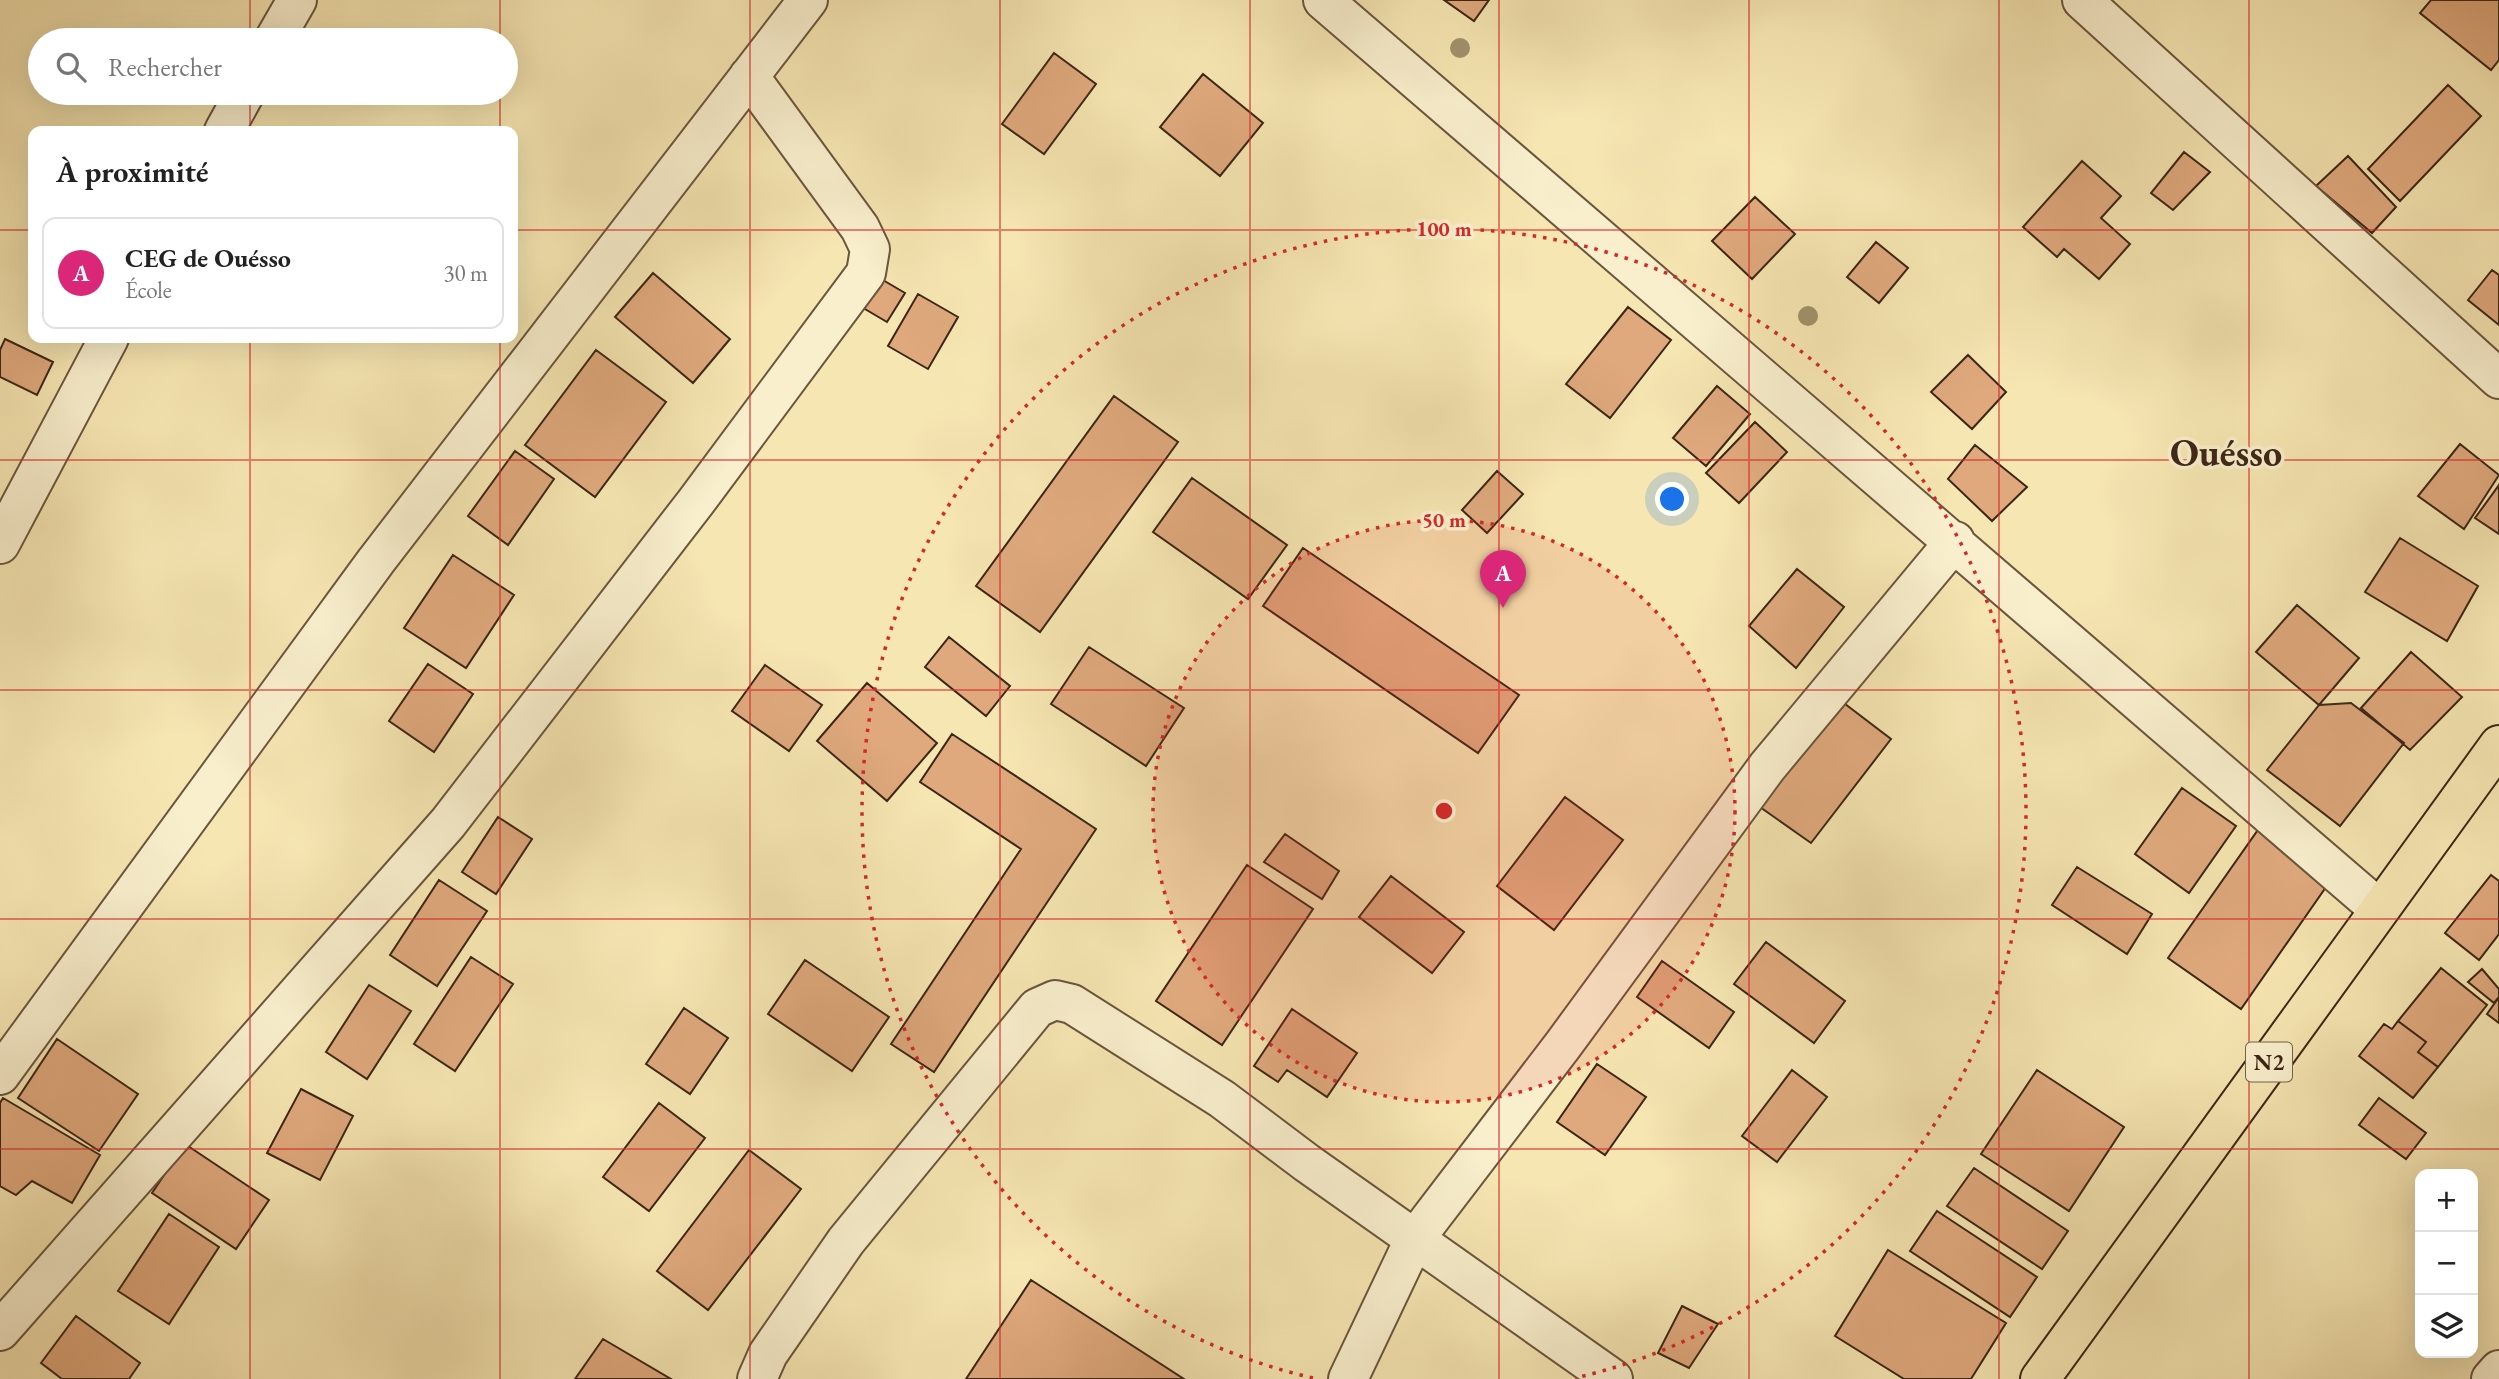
<!DOCTYPE html>
<html lang="fr">
<head>
<meta charset="utf-8">
<style>
	:root { --surface:#fff; --page:#f2f2f2; --text:#222; --muted:#767676; --line:#e0e0e0; --accent:#db2777 }
	body { margin:0; font-family:"EB Garamond",serif; background:var(--page); color:var(--text) }
	.controls { position:absolute; right:21px; bottom:21px; display:grid; overflow:hidden; border-radius:14px; box-shadow:0 7px 28px #0002 }
	.controls button { width:63px; height:63px; display:grid; place-items:center; padding:0; border:0; border-bottom:2px solid var(--line); background:var(--surface); color:var(--text); font:35px sans-serif }
	.you { position:absolute; left:1673px; top:500px; width:24px; height:24px; margin:-18px; border:5px solid #fff; border-radius:50%; background:#1a73e8; box-shadow:0 0 0 10px #1a73e833 }
	.badge { display:grid; place-items:center; width:46px; height:46px; border-radius:50%; background:var(--accent); color:#fff; font-size:23px; font-weight:700 }
	.pin { position:absolute; translate:-50% -58px; filter:drop-shadow(0 2px 4px #0008) }
	.pin::after { content:''; position:absolute; top:37px; width:24px; height:21px; background:inherit; clip-path:polygon(0 0,100% 0,50% 100%) }
	.list { margin:0; padding:0; list-style:none }
	h2 { display:flex; justify-content:space-between; align-items:center; height:91px; margin:0; padding:0 28px; font-size:30px }
	h2 small { font-size:23px; font-weight:400; color:var(--muted) }
	.list li { display:grid; grid-template-columns:46px 1fr auto; gap:21px; align-items:center; box-sizing:border-box; height:112px; margin:0 14px 14px; padding:0 14px; border:2px solid var(--line); border-radius:14px }
	.list b { display:block; font-size:26px; white-space:nowrap }
	.list p { margin:0; font-size:23px; white-space:nowrap; color:var(--muted) }
	.list em { font-size:23px; font-style:normal; color:var(--muted) }
	.icon { flex:none; width:38px; height:38px; fill:none; stroke:currentColor; stroke-width:2; stroke-linecap:round; stroke-linejoin:round }
	.map { position:relative; flex:none; width:2499px; height:1379px; overflow:hidden }
	.search { position:absolute; background:var(--surface); box-shadow:0 7px 28px #0002; left:28px; top:28px; width:490px; height:77px; display:flex; align-items:center; gap:18px; box-sizing:border-box; padding:0 24px; border-radius:38px; color:var(--muted); font-size:26px }
	.panel { position:absolute; background:var(--surface); box-shadow:0 7px 28px #0002; left:28px; top:126px; width:490px; height:217px; border-radius:14px }
	.map>svg:first-child { display:block }
</style>
</head>
<body>
<div class="map">
<svg width="2499" height="1379" viewBox="0 0 2499 1379">
	<rect width="100%" height="100%" fill="#f6e6b2"/>
	<filter id="stains"><feTurbulence type="fractalNoise" baseFrequency=".00286" numOctaves="4"/><feColorMatrix values="0 0 0 0 .2 0 0 0 0 .09 0 0 0 0 .02 0 0 0 .5 -.17"/></filter>
	<radialGradient id="worn" r=".72"><stop offset=".6" stop-color="#630" stop-opacity="0"/><stop offset="1" stop-color="#630" stop-opacity=".3"/></radialGradient>
	<path fill="#dfa97d" stroke="#3c2616" stroke-width="2" d="M 1444,0 L 1489,0 L 1474,21 Z
		M 2431,0 L 2499,0 L 2499,60 L 2491,70 L 2420,13 Z
		M 1054,53 L 1096,84 L 1044,154 L 1002,124 Z
		M 1203,74 L 1263,123 L 1220,176 L 1160,127 Z
		M 2448,85 L 2481,116 L 2400,201 L 2368,169 Z
		M 2184,152 L 2210,172 L 2173,210 L 2151,193 Z
		M 2348,156 L 2396,207 L 2372,233 L 2316,186 Z
		M 2082,161 L 2121,196 L 2101,218 L 2130,244 L 2099,279 L 2064,249 L 2057,257 L 2023,227 Z
		M 1755,197 L 1795,234 L 1752,279 L 1712,241 Z
		M 1876,242 L 1908,268 L 1879,303 L 1847,277 Z
		M 2492,270 L 2499,275 L 2499,325 L 2468,300 Z
		M 653,273 L 730,339 L 693,383 L 615,317 Z
		M 871,273 L 905,293 L 887,322 L 853,302 Z
		M 918,294 L 958,317 L 928,369 L 888,346 Z
		M 1628,307 L 1671,340 L 1610,418 L 1566,384 Z
		M 5,339 L 53,362 L 37,395 L 0,377 L 0,350 Z
		M 596,350 L 666,402 L 595,497 L 525,445 Z
		M 1968,355 L 2006,392 L 1972,429 L 1931,392 Z
		M 1717,386 L 1750,414 L 1706,466 L 1673,438 Z
		M 1114,396 L 1178,442 L 1040,632 L 976,586 Z
		M 1755,422 L 1787,452 L 1739,503 L 1706,473 Z
		M 2460,444 L 2499,475 L 2464,529 L 2418,496 Z
		M 1975,445 L 2027,487 L 1992,521 L 1948,479 Z
		M 515,451 L 554,479 L 508,545 L 468,516 Z
		M 1497,471 L 1523,494 L 1487,533 L 1462,510 Z
		M 1192,478 L 1287,545 L 1248,599 L 1153,532 Z
		M 2499,485 L 2499,534 L 2475,518 Z
		M 2400,538 L 2478,586 L 2447,641 L 2365,592 Z
		M 1303,548 L 1519,695 L 1478,753 L 1263,606 Z
		M 453,555 L 514,595 L 466,668 L 404,628 Z
		M 1797,569 L 1844,607 L 1796,668 L 1749,626 Z
		M 2297,605 L 2359,658 L 2319,705 L 2256,652 Z
		M 949,637 L 1010,686 L 986,716 L 925,667 Z
		M 1089,647 L 1184,708 L 1146,766 L 1051,704 Z
		M 2411,652 L 2462,697 L 2410,750 L 2361,708 Z
		M 428,664 L 473,694 L 434,752 L 389,721 Z
		M 765,665 L 822,705 L 789,751 L 732,711 Z
		M 867,683 L 937,743 L 887,801 L 817,741 Z
		M 1832,694 L 1891,739 L 1811,843 L 1750,800 Z
		M 2351,703 L 2404,743 L 2340,826 L 2267,770 L 2319,705 Z
		M 952,734 L 1096,829 L 934,1072 L 891,1044 L 1021,849 L 920,782 Z
		M 2182,788 L 2236,826 L 2189,893 L 2135,854 Z
		M 1565,797 L 1623,840 L 1554,930 L 1497,886 Z
		M 498,817 L 532,839 L 496,894 L 462,872 Z
		M 2260,827 L 2333,877 L 2241,1009 L 2168,958 Z
		M 1285,834 L 1339,871 L 1322,899 L 1264,862 Z
		M 1247,865 L 1313,909 L 1222,1045 L 1156,1001 Z
		M 2077,867 L 2152,914 L 2127,954 L 2052,905 Z
		M 2491,875 L 2499,881 L 2499,934 L 2479,960 L 2445,933 Z
		M 1391,876 L 1464,932 L 1432,973 L 1359,917 Z
		M 439,880 L 487,911 L 437,986 L 390,955 Z
		M 1766,942 L 1845,1001 L 1814,1043 L 1734,984 Z
		M 471,957 L 513,984 L 455,1071 L 414,1044 Z
		M 805,960 L 889,1017 L 852,1071 L 768,1014 Z
		M 1662,961 L 1734,1012 L 1709,1048 L 1637,997 Z
		M 2441,968 L 2487,1005 L 2438,1067 L 2418,1052 L 2426,1042 L 2398,1021 Z
		M 2482,969 L 2499,989 L 2499,997 L 2494,1003 L 2468,982 Z
		M 369,985 L 411,1011 L 367,1079 L 326,1052 Z
		M 2499,997 L 2499,1023 L 2487,1014 Z
		M 684,1008 L 728,1038 L 690,1094 L 646,1064 Z
		M 1292,1009 L 1357,1053 L 1327,1097 L 1287,1070 L 1278,1082 L 1254,1066 Z
		M 2398,1021 L 2426,1042 L 2418,1052 L 2438,1067 L 2413,1098 L 2359,1056 L 2384,1024 L 2392,1029 Z
		M 57,1039 L 138,1094 L 99,1151 L 18,1098 Z
		M 1597,1064 L 1646,1097 L 1605,1155 L 1557,1122 Z
		M 1792,1070 L 1827,1097 L 1777,1162 L 1742,1136 Z
		M 2037,1070 L 2124,1127 L 2069,1211 L 1981,1154 Z
		M 301,1089 L 353,1116 L 320,1180 L 267,1153 Z
		M 3,1098 L 100,1155 L 72,1203 L 32,1181 L 16,1195 L 0,1186 L 0,1103 Z
		M 2379,1098 L 2426,1133 L 2406,1159 L 2359,1125 Z
		M 659,1103 L 705,1138 L 649,1211 L 603,1177 Z
		M 185,1144 L 269,1200 L 236,1249 L 152,1193 Z
		M 749,1150 L 801,1189 L 708,1310 L 657,1271 Z
		M 1974,1168 L 2068,1231 L 2042,1269 L 1947,1206 Z
		M 1937,1211 L 2037,1277 L 2010,1317 L 1910,1251 Z
		M 169,1214 L 219,1247 L 169,1324 L 118,1291 Z
		M 1888,1250 L 2006,1323 L 1971,1379 L 1904,1379 L 1835,1336 Z
		M 1031,1280 L 1184,1379 L 966,1379 Z
		M 1682,1306 L 1718,1324 L 1689,1368 L 1658,1353 Z
		M 76,1316 L 140,1363 L 129,1379 L 62,1379 L 41,1363 Z
		M 603,1339 L 671,1379 L 575,1379 Z"/>
	<g fill="none" stroke-linecap="round" stroke-linejoin="round">
		<defs>
			<path id="minor" d="M 1323,0 L 2379,909
				M 2082,0 L 2499,379
				M 274,40 L 297,0
				M 224,131 L 245,93
				M 0,544 L 109,338
				M 0,1075 L 376,561 L 808,0
				M 0,1331 L 448,823 L 695,503 L 866,273 L 870,249 L 860,228 L 749,76
				M 757,1379 L 768,1354 L 846,1241 L 1037,1008 L 1055,1000 L 1072,1004 L 1222,1099 L 1307,1163 L 1613,1379
				M 1348,1379 L 1414,1240 L 1563,1045 L 1767,767 L 1955,541
				M 2491,1379 L 2499,1370"/>
			<path id="highway" d="M 2040,1379 L 2499,745"/>
		</defs>
		<use href="#minor" stroke="#6a563d" stroke-width="42"/>
		<use href="#highway" stroke="#3c2616" stroke-width="42"/>
		<use href="#minor" stroke="#f9efcd" stroke-width="38"/>
		<use href="#highway" stroke="#f6e6b2" stroke-width="38"/>
	</g>
	<g fill="#a1926c">
		<circle cx="1460" cy="48" r="10"/>
		<circle cx="1808" cy="316" r="10"/>
	</g>
	<path fill="none" stroke="#d62828" stroke-width="2" stroke-opacity="0.55" d="M 250,0 L 250,40M 500,0 L 500,40M 750,0 L 750,1379M 1000,0 L 1000,1379M 1250,0 L 1250,1379M 1499,0 L 1499,1379M 1749,0 L 1749,1379M 1999,0 L 1999,1379M 2249,0 L 2249,1379M 250,93 L 250,131M 500,93 L 500,131M 0,230 L 33,230M 513,230 L 2499,230M 250,338 L 250,1379M 500,338 L 500,1379M 0,460 L 2499,460M 0,690 L 2499,690M 0,919 L 2499,919M 0,1149 L 2499,1149"/>
	<circle cx="1444" cy="811" r="291" fill="#d62828" fill-opacity=".12"/>
	<g fill="none" stroke="#d62828" stroke-width="3.5" stroke-dasharray="3.5 7">
		<circle cx="1444" cy="811" r="291"/>
		<path d="M1313 1378A582 582 0 1 1 1575 1378"/>
	</g>
	<g text-anchor="middle" stroke-width="7" stroke-linejoin="round" paint-order="stroke">
		<rect fill="#f9efcd" stroke="#75624d" stroke-width="2" x="2246" y="1042.5" width="46" height="39" rx="5"/>
		<g font-size="23" font-weight="bold" fill="#3c2616">
			<text x="2269" y="1070">N2</text>
		</g>
		<g font-size="38" font-weight="bold" fill="#3c2616" stroke="#f9efcd">
			<text x="2226" y="466">Ouésso</text>
		</g>
	</g>
	<circle cx="1444" cy="811" r="10" fill="#d62828" stroke="#f9efcd" stroke-width="3.5"/>
	<g font-size="21" text-anchor="middle" font-weight="bold" fill="#d62828" stroke="#f9efcd" stroke-width="7" stroke-linejoin="round" paint-order="stroke">
		<text x="1444" y="236">100 m</text>
		<text x="1444" y="527">50 m</text>
	</g>
	<rect width="100%" height="100%" filter="url(#stains)"/>
	<rect width="100%" height="100%" fill="url(#worn)"/>
</svg>
<div class="controls">
<button>+</button>
<button>−</button>
<button><svg class="icon" aria-label="layers" viewBox="0 0 24 24"><path d="M12 4l9 5-9 5-9-5zM3 14l9 5 9-5"/></svg></button>
</div>
<div class="you"></div>
<div class="pin badge" style="left:1503px;top:608px">A</div>
<div class="search"><svg class="icon" aria-label="search" viewBox="0 0 24 24"><circle cx="10" cy="10" r="6"/><path d="M15 15l6 6"/></svg>Rechercher</div>
<section class="panel">
<h2>À proximité<small></small></h2>
<ul class="list">
<li><span class="badge">A</span><div><b>CEG de Ouésso</b><p>École</p></div><em>30 m</em></li>
</ul>
</section>
</div>
</body>
</html>
